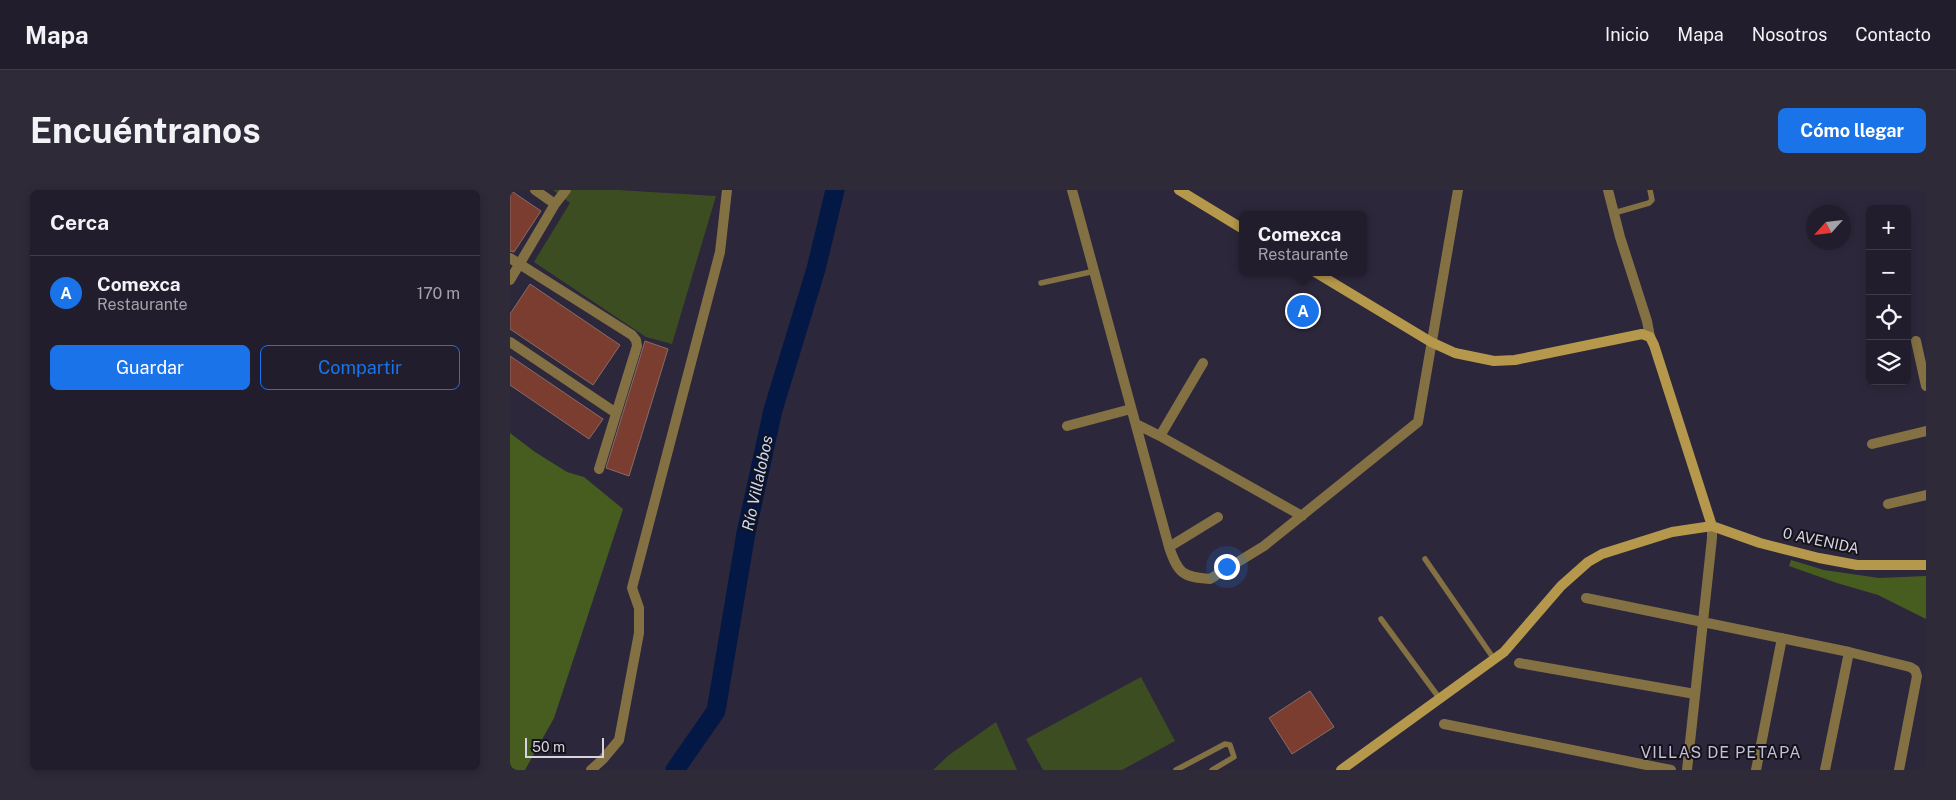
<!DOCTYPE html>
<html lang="es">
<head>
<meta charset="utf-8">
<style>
	:root { --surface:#221d2c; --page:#2e2a38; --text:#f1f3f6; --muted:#a2a2a9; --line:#3f3b48; --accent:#1a73e8 }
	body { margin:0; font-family:"Public Sans",sans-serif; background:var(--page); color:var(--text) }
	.controls { position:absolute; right:15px; top:15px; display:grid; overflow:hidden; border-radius:8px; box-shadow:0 2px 8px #0003 }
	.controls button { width:45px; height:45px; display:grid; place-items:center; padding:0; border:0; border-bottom:1px solid var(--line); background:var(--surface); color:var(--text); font:25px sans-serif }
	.compass { position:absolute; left:1296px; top:15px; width:45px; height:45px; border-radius:50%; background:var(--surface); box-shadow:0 2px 8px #0003; rotate:243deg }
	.scale { position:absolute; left:15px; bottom:12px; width:79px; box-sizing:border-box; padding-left:5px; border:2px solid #d7d3e0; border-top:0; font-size:14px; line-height:18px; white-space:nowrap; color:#d7d3e0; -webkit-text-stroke:4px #14121a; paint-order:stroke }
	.you { position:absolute; left:716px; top:376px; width:18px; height:18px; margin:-12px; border:4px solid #fff; border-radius:50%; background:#1a73e8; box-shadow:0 0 0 8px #1a73e833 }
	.badge { display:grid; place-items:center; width:32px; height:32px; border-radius:50%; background:var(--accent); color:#fff; font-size:16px; font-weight:700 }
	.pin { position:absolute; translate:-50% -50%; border:2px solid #fff; box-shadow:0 1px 5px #0006 }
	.popup { position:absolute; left:729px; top:21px; width:128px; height:65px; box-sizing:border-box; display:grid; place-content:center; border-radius:8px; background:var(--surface); filter:drop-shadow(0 1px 4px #0005); font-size:16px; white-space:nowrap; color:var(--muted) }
	.popup b { font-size:19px; color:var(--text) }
	.popup::after { content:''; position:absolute; left:50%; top:100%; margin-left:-10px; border:10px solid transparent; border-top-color:var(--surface) }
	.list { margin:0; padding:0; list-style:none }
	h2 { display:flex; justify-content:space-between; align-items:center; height:65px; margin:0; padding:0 20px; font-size:21px }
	h2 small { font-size:16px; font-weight:400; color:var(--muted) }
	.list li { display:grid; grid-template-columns:32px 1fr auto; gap:15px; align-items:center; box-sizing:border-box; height:75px; padding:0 20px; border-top:1px solid var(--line) }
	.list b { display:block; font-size:19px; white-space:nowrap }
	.list p { margin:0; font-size:16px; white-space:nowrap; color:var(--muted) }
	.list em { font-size:16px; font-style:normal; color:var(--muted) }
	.actions { display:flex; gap:10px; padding:15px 20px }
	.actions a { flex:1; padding:11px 0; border:1px solid var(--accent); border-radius:8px; text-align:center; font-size:18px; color:var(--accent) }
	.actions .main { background:var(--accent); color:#fff }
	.icon { flex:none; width:28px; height:28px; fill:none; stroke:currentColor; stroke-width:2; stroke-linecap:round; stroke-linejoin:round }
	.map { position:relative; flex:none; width:1416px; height:580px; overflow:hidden; border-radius:8px }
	header { display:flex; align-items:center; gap:30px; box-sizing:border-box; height:70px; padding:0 25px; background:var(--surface); border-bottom:1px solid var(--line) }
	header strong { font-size:24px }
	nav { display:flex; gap:28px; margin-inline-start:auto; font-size:18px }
	.intro { display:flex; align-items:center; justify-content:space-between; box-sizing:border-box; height:120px; padding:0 30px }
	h1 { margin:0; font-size:35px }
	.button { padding:12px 22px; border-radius:8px; background:var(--accent); color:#fff; font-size:18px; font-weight:700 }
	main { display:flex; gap:30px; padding:0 30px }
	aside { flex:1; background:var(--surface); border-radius:8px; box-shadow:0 2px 8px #0003 }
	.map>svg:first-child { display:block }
</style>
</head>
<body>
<header>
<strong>Mapa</strong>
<nav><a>Inicio</a><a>Mapa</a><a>Nosotros</a><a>Contacto</a></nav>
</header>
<div class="intro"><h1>Encuéntranos</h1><a class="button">Cómo llegar</a></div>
<main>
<aside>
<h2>Cerca<small></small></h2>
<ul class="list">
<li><span class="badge">A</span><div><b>Comexca</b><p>Restaurante</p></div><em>170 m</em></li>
</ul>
<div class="actions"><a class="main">Guardar</a><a>Compartir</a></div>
</aside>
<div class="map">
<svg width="1416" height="580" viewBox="0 0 1416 580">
	<rect width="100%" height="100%" fill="#2d273b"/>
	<path fill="#3d4d22" d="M 43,0 L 108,0 L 206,6 L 162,154 L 136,147 L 24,72 L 60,13 Z
		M 631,487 L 665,551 L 612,580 L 533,580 L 516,549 Z
		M 486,532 L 507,580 L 423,580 L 439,565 Z"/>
	<path fill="#465d1f" d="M 0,243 L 25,262 L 57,282 L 74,287 L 113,319 L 44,528 L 15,580 L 0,580 Z
		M 1281,370 L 1314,380 L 1369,388 L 1416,386 L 1416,429 L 1368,405 L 1327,393 L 1279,376 Z"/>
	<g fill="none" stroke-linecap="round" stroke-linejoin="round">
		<path stroke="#041846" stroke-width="19" d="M 165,580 L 206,521 L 236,343 L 263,220 L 306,79 L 325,0"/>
	</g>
	<path fill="#7c3d31" stroke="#876c66" d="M 0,0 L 31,21 L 4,62 L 0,61 Z
		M 20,94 L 110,155 L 83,195 L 0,139 L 0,124 Z
		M 135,151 L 158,159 L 119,286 L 96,278 Z
		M 0,166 L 93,229 L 79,249 L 0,195 Z
		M 800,501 L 824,537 L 782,564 L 759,528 Z"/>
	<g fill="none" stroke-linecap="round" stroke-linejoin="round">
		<path stroke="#837143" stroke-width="5.5" d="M 1104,23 L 1139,13 L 1142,10 L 1140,0
			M 531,93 L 585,81
			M 915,369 L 984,469
			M 871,429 L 930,509
			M 666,580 L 715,554 L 720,555 L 724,567 L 702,580"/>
		<path stroke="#837143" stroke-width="10" d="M 25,0 L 45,14
			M 562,0 L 659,357 C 668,383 672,387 700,389 L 754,356 L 908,232 L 948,0
			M 1098,0 L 1110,47 L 1137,131 L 1140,147
			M 0,68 L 122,145 L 126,150 L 127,156 L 89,279
			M 0,90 L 45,14 L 56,0
			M 1406,151 L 1416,196
			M 0,152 L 106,223
			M 626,234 L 650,246 L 792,326
			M 557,236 L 621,219
			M 650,246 L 693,173
			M 1362,254 L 1416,241
			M 1378,314 L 1416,305
			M 659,357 L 708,327
			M 1076,408 L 1339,462 L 1400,477 L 1405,480 L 1407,486 L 1389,580
			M 1009,473 L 1185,504
			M 934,534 L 1161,580
			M 81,580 L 93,569 L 109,550 L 129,443 L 129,418 L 122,398 L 210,62 L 217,0
			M 1177,580 L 1202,348 L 1202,336
			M 1246,580 L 1272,448
			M 1315,580 L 1339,462"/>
		<path stroke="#b5984b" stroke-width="10" d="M 669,0 L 733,39
			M 805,82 L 921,152 L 945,163 L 984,171 L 1005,170 L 1132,144 L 1140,147 L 1144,155 L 1202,336
			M 831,580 L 994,462 L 1051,396 L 1078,372 L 1092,364 L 1162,342 L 1202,336 L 1250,353 L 1309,368 L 1347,375 L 1416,375"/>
	</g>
	<g text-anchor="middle" stroke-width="4" stroke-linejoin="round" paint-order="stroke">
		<g font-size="15" fill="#d7d3e0" stroke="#14121a">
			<text transform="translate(1311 351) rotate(12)" y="5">0 AVENIDA</text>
		</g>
		<g font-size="16" font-style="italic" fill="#cadcfc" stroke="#14121a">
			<text transform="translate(247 293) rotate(-78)" y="6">Río Villalobos</text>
		</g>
		<g font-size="16" letter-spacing="1" fill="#c6bfd8" stroke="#14121a">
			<text x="1211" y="568">VILLAS DE PETAPA</text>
		</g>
	</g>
</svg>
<div class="controls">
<button>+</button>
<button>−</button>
<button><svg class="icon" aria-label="locate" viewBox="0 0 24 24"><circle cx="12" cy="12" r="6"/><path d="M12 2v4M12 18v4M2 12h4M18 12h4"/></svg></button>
<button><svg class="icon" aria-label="layers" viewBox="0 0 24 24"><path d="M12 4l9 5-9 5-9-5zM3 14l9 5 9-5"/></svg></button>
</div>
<svg class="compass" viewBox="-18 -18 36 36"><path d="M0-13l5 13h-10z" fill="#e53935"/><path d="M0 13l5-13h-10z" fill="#a2a2a9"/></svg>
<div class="scale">50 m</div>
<div class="you"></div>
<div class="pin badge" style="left:793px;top:121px">A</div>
<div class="popup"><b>Comexca</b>Restaurante</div>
</div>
</main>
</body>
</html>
